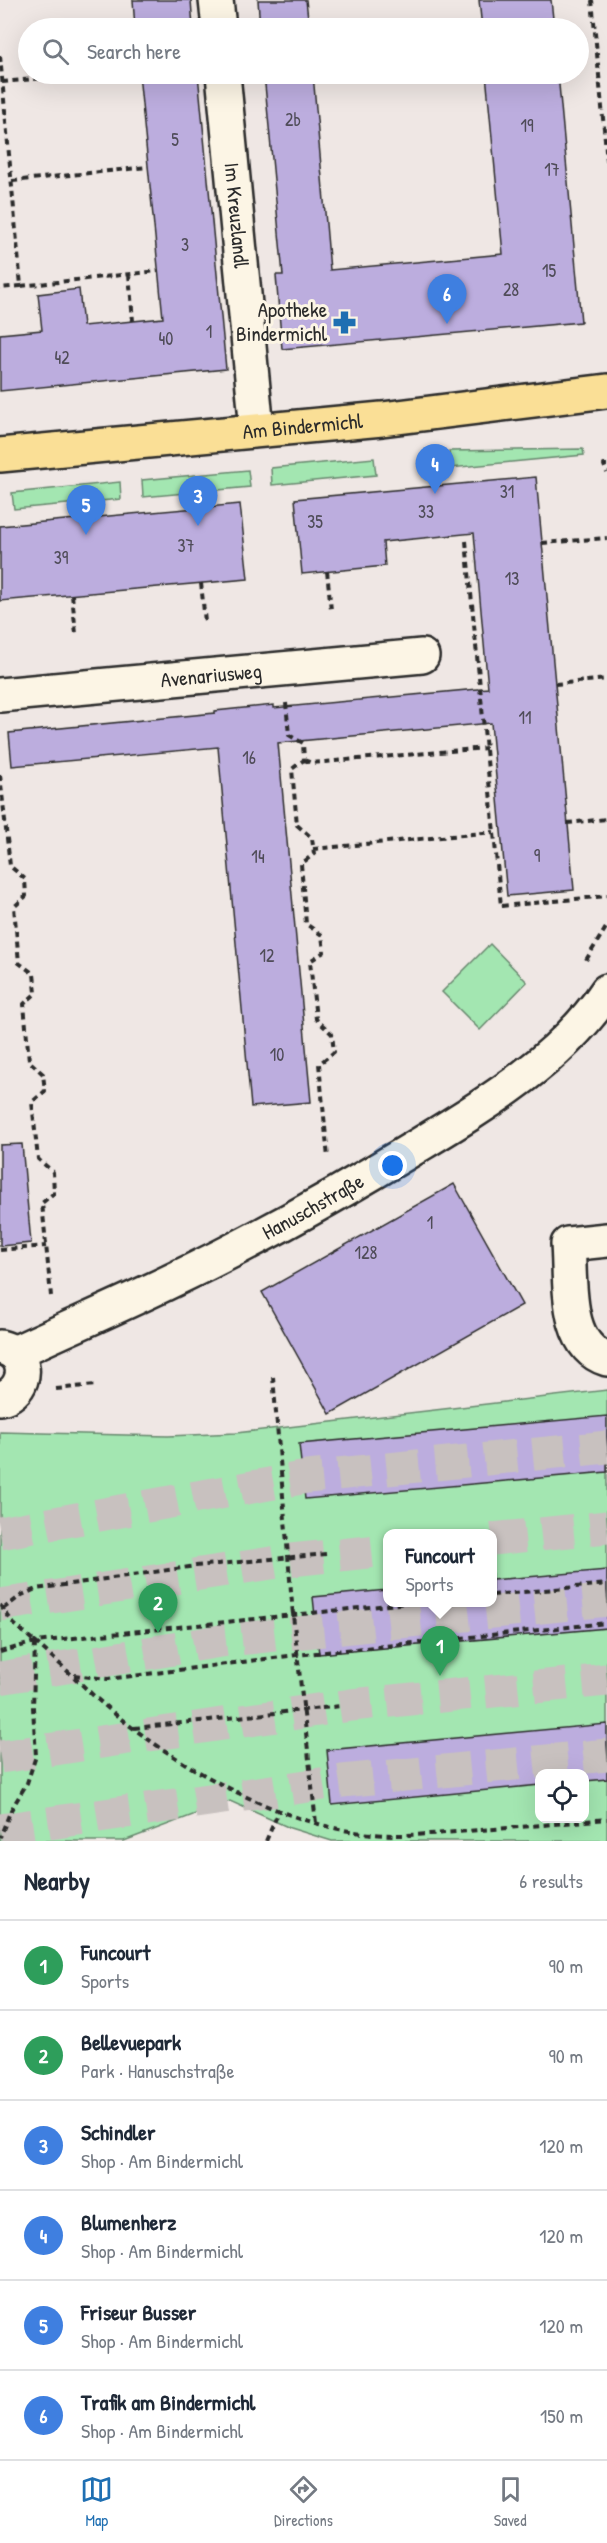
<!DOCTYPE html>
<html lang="en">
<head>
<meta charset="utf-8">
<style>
	:root { --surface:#fff; --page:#f6f6f7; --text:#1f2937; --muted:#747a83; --line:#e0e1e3; --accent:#1f6fb2 }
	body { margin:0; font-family:"Patrick Hand",sans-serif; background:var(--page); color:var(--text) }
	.controls { position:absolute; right:18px; bottom:18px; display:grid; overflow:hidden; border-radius:12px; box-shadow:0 6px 24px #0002 }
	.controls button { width:54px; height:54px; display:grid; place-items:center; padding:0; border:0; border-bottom:2px solid var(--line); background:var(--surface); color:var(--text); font:30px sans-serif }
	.you { position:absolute; left:393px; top:1166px; width:21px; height:21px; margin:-15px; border:4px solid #fff; border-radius:50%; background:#1a73e8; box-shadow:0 0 0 9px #1a73e833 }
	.badge { display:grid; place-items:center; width:39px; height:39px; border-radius:50%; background:var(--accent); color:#fff; font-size:20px; font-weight:700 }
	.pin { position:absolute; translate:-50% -50px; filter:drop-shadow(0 2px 3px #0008) }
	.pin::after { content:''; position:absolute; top:32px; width:21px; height:18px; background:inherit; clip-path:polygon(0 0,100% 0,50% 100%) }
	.popup { position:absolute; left:383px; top:1529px; width:114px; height:78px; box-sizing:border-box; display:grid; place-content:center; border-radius:12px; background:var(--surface); filter:drop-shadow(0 2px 4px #0005); font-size:20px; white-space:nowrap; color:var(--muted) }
	.popup b { font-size:22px; color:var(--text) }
	.popup::after { content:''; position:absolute; left:50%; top:100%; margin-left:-12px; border:12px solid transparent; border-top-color:var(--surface) }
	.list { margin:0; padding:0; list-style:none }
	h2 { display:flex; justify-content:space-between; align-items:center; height:78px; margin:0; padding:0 24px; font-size:26px }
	h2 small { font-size:20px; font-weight:400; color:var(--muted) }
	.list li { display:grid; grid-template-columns:39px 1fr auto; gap:18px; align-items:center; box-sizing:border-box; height:90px; padding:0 24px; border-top:2px solid var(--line) }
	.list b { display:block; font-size:22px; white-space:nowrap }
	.list p { margin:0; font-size:20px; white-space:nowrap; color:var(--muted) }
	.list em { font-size:20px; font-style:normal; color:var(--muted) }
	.icon { flex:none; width:33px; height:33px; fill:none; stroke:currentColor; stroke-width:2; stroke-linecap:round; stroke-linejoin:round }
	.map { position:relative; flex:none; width:607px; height:1841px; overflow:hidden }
	.search { position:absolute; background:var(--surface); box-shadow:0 6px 24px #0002; left:18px; right:18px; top:18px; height:66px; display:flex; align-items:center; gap:15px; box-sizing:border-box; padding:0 21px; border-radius:33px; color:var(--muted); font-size:22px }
	.sheet { height:618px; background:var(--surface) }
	nav { display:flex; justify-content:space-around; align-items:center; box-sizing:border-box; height:84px; border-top:2px solid var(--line); background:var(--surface); font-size:16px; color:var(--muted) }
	nav a { display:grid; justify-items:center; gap:3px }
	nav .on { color:var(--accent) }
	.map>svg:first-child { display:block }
</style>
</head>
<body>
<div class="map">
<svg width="607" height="1841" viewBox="0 0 607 1841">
	<rect width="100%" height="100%" fill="#efe7e4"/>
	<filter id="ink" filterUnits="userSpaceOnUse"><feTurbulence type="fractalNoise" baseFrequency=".0167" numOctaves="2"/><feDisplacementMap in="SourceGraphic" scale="12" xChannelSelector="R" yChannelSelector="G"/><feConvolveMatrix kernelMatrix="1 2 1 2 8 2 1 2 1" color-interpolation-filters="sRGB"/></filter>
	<g filter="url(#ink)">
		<path fill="#a3e6b1" stroke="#67886e" stroke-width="1.5" fill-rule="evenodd" d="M 583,449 L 584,455 L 450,468 L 449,451 Z
			M 374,458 L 376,475 L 272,485 L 271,468 Z
			M 248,470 L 250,487 L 143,497 L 142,480 Z
			M 120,482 L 121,499 L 14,509 L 12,493 Z
			M 490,944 L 527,982 L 480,1030 L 442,992 Z
			M 607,1390 L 607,1841 L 332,1841 L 290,1828 L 230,1801 L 124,1841 L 0,1841 L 0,1432 L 168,1436 L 236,1433 ZM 388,1534 L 492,1534 L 492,1602 L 388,1602 ZM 540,1774 L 584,1774 L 584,1818 L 540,1818 Z"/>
		<path fill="#bcadde" stroke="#2b2b2b" stroke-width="1.5" d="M 133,0 L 191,0 L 193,28 L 135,28 Z
			M 258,0 L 306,0 L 309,28 L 260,28 Z
			M 479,0 L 551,0 L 554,28 L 482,28 Z
			M 139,74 L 198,74 L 226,369 L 0,391 L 0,334 L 42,330 L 38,294 L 79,289 L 83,326 L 163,318 Z
			M 264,74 L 313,74 L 330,270 L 503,254 L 486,74 L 558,74 L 581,322 L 282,349 L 276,275 L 283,275 Z
			M 536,477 L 574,890 L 507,896 L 491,723 L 278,743 L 311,1102 L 251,1107 L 218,747 L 12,766 L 9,733 L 215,713 L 215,711 L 274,705 L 274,708 L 488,688 L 474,533 L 383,542 L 385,566 L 302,574 L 295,499 Z
			M 240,504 L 248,579 L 0,601 L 0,526 Z
			M 22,1144 L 31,1243 L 0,1246 L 0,1145 Z
			M 454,1184 L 522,1305 L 330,1414 L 262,1292 Z
			M 607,1416 L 607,1472 L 305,1499 L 299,1444 Z
			M 607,1570 L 607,1628 L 319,1654 L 313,1597 L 387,1590 L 387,1602 L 492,1602 L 492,1580 Z
			M 607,1724 L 607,1779 L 585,1781 L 585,1773 L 540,1773 L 540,1785 L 332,1805 L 327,1750 Z"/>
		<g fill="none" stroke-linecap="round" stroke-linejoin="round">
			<path stroke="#c8c1bf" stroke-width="33" stroke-dasharray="33 16" stroke-linecap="butt" d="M 0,1533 L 307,1477 L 607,1447
				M 492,1539 L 607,1527
				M 0,1605 L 291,1560 L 388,1550
				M 0,1678 L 220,1641 L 607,1600
				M 0,1757 L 351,1705 L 607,1680
				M 0,1830 L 342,1781 L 607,1755"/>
			<defs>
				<g id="minor">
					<path d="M 216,0 L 219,28"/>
					<path id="s1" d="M 223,74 L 257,430"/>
					<path id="s2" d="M 0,695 L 422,656"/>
					<path d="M 607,1240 L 568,1244 C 571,1281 564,1346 607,1359"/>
					<path d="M 0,1347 C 4,1348 10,1350 14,1353 C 31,1368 20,1395 0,1398"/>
					<path id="s3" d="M 14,1353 C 67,1328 122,1305 175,1279 C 259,1239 339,1194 419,1145 C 487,1104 562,1059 607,991"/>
				</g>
				<g id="major">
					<path id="s4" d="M 0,455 L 382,419 L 607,391"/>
				</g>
			</defs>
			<use href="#minor" stroke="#2b2b2b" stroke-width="38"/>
			<use href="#major" stroke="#2b2b2b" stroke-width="38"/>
			<path stroke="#2b2b2b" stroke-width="4" stroke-dasharray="6 4.5" stroke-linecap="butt" d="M 592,0 L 607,161
				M 0,56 L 21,286 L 0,288
				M 2,82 L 85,74
				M 12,181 L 148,167
				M 129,274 L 133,321
				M 21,286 L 158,271
				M 607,465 L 604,465 L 607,473
				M 466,541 L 501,906 L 607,896
				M 542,543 L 607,538
				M 327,571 L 331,610
				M 201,583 L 205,622
				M 72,595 L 76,634
				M 555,684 L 607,679
				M 286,703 L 289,735 L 303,743 L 304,760 L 292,769 L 297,825 L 312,838 L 314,854 L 301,864 L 306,924 L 322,935 L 324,952 L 310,961 L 316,1019 L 332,1034 L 334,1052 L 319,1064 L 328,1158
				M 304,760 L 312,763 L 486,748
				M 0,775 L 10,866 L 25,879 L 26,896 L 14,907 L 19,963 L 34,974 L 36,993 L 24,1004 L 29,1061 L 43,1074 L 45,1091 L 32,1102 L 38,1159 L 53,1172 L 54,1193 L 42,1203 L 51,1296
				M 567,823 L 607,819
				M 313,849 L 494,832
				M 586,960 L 607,926
				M 0,1250 L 46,1246
				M 273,1377 L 293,1615 L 316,1823
				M 56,1389 L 95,1385
				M 492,1595 L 607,1584
				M 0,1605 L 14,1624 L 35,1642 L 33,1708 L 36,1756 L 27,1783 L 11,1810 L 0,1837
				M 3,1609 L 22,1595 L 36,1589 L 196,1566 L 326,1554
				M 35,1642 C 55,1659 75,1678 95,1697 C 164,1759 278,1826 372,1834 C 408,1837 444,1833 480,1830 C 523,1827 565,1823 607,1819
				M 0,1652 L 35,1642 L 417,1602
				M 74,1675 L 108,1679 L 297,1655 L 607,1623
				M 134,1728 L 341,1706
				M 266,1841 L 279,1811"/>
			<use href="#minor" stroke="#fcf5e5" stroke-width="33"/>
			<use href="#major" stroke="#fadf96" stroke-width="33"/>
		</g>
	</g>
	<defs>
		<symbol id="pharmacy-bare" viewBox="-9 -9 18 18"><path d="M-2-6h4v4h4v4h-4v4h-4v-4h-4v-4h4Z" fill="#1f6fb2" stroke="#fcf5e5" stroke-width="2.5" paint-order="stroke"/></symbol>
	</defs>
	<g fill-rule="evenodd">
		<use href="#pharmacy-bare" x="328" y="306" width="33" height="33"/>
	</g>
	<g text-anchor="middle" stroke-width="6" stroke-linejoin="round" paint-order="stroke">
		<g font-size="18" fill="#4f4c58">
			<text x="293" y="126">2b</text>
			<text x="527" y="132">19</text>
			<text x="175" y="146">5</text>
			<text x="552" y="176">17</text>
			<text x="185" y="251">3</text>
			<text x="549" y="277">15</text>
			<text x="511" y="296">28</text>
			<text x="209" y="338">1</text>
			<text x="166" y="345">40</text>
			<text x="62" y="364">42</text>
			<text x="507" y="498">31</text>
			<text x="426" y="518">33</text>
			<text x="315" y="528">35</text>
			<text x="186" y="552">37</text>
			<text x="61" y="564">39</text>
			<text x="512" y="585">13</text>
			<text x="525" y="724">11</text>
			<text x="249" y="764">16</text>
			<text x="537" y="862">9</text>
			<text x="258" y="863">14</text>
			<text x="267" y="962">12</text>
			<text x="277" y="1061">10</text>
			<text x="430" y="1229">1</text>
			<text x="366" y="1259">128</text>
		</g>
		<g font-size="21" fill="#2b2b2b" stroke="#fcf5e5">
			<text dy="7" stroke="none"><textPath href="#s1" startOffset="142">Im Kreuzlandl</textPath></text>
			<text dy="7" stroke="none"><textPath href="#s4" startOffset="304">Am Bindermichl</textPath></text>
			<text dy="7" stroke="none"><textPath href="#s2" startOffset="212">Avenariusweg</textPath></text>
			<text dy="7" stroke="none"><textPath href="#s3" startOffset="333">Hanuschstraße</textPath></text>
		</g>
		<g font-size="21" fill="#2b2b2b" stroke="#fcf5e5" text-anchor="end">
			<text x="327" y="317">Apotheke<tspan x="327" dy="24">Bindermichl</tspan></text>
		</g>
	</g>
</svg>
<div class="controls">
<button><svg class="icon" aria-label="locate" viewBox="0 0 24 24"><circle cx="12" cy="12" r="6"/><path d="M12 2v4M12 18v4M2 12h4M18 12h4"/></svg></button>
</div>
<div class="you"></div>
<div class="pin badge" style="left:440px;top:1676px;background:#2e9e5b">1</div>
<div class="popup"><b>Funcourt</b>Sports</div>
<div class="pin badge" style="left:158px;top:1633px;background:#2e9e5b">2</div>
<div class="pin badge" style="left:198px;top:526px;background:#3f7fe0">3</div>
<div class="pin badge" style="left:435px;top:494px;background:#3f7fe0">4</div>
<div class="pin badge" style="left:86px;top:535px;background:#3f7fe0">5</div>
<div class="pin badge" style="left:447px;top:324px;background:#3f7fe0">6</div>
<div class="search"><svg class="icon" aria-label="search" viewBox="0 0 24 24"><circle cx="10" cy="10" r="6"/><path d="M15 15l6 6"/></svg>Search here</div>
</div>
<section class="sheet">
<h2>Nearby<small>6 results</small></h2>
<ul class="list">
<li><span class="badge" style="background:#2e9e5b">1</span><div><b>Funcourt</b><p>Sports</p></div><em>90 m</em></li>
<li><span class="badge" style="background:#2e9e5b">2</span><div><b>Bellevuepark</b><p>Park · Hanuschstraße</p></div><em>90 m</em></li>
<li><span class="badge" style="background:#3f7fe0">3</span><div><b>Schindler</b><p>Shop · Am Bindermichl</p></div><em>120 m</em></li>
<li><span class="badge" style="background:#3f7fe0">4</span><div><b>Blumenherz</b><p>Shop · Am Bindermichl</p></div><em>120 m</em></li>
<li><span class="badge" style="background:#3f7fe0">5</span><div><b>Friseur Busser</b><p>Shop · Am Bindermichl</p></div><em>120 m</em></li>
<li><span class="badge" style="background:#3f7fe0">6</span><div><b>Trafik am Bindermichl</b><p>Shop · Am Bindermichl</p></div><em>150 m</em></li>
</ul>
</section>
<nav>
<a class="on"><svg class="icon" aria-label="map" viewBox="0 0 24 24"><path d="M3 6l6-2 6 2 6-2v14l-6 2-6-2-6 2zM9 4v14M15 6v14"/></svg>Map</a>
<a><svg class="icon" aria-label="directions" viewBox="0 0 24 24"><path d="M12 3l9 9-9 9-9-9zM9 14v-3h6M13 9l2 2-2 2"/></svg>Directions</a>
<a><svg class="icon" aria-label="saved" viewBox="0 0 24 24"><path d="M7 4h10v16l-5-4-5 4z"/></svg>Saved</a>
</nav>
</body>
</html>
